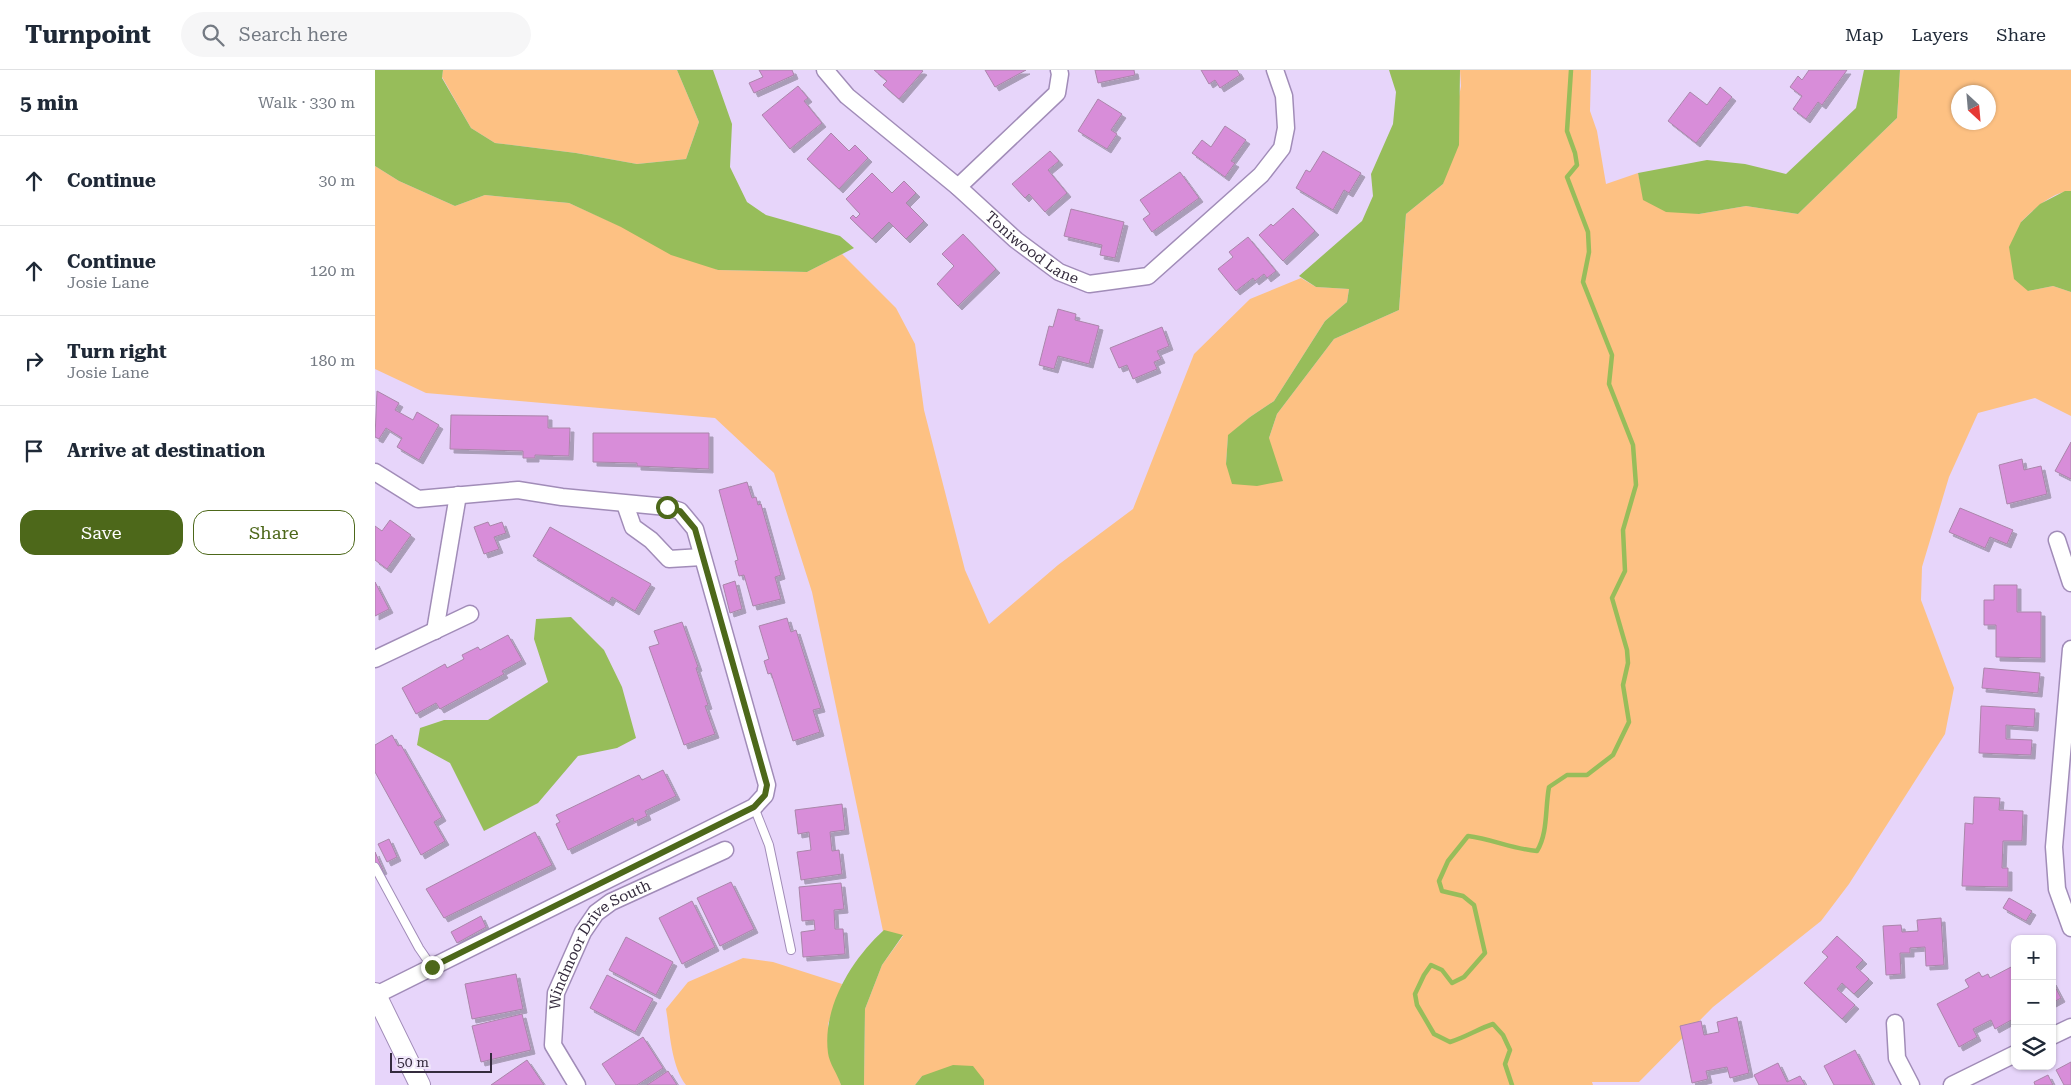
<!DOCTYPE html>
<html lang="en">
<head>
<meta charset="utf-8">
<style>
	:root { --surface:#fff; --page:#f6f6f7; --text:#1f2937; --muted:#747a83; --line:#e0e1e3; --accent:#4d681a }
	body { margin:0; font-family:"Roboto Serif",serif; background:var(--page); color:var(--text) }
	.controls { position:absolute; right:15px; bottom:15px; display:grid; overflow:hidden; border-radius:10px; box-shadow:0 1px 4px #0004 }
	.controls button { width:45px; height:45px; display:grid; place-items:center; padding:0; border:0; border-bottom:1px solid var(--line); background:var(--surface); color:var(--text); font:25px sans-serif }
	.compass { position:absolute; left:1576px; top:15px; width:45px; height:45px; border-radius:50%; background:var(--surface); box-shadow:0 1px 4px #0004; rotate:154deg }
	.scale { position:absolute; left:15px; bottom:12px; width:102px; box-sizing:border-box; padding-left:5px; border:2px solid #342b3d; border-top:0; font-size:14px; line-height:18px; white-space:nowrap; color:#342b3d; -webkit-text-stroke:4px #f0e7fa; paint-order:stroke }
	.stop { position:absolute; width:15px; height:15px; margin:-11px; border:4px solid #4d681a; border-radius:50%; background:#fff }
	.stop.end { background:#4d681a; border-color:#fff; box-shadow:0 1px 5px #0008 }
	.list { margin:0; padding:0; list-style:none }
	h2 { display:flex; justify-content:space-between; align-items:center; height:65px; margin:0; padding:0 20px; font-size:21px }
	h2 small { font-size:16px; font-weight:400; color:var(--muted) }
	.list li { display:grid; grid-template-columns:32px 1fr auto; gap:15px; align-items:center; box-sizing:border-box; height:90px; padding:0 20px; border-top:1px solid var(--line) }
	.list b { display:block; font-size:19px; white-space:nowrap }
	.list p { margin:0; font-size:16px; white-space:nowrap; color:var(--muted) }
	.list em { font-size:16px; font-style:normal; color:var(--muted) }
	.actions { display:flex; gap:10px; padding:15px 20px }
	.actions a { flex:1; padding:11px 0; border:1px solid var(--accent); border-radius:15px; text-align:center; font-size:18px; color:var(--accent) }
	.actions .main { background:var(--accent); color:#fff }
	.icon { flex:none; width:28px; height:28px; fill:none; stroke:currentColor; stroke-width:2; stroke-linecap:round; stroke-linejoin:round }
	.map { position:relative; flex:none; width:1696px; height:1015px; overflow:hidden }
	header { display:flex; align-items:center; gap:30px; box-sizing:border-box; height:70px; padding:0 25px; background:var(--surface); border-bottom:1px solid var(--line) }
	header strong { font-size:24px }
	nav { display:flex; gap:28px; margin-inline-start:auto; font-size:18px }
	.search { width:350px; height:45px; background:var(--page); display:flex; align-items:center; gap:12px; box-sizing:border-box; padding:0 18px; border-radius:28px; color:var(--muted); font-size:19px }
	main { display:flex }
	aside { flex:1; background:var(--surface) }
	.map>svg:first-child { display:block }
</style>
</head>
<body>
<header>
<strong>Turnpoint</strong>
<div class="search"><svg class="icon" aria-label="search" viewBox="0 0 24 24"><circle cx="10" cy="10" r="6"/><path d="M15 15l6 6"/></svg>Search here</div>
<nav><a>Map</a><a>Layers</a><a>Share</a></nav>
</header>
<main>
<aside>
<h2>5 min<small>Walk · 330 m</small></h2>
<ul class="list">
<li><svg class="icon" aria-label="ahead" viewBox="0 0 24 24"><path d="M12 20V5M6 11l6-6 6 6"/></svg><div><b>Continue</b></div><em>30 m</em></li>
<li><svg class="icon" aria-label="ahead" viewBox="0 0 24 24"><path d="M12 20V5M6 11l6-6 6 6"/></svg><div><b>Continue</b><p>Josie Lane</p></div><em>120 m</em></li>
<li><svg class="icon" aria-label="right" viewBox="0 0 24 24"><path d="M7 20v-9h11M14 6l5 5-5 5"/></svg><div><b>Turn right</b><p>Josie Lane</p></div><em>180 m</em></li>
<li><svg class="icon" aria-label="arrive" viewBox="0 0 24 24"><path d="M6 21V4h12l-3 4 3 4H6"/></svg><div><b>Arrive at destination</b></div></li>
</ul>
<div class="actions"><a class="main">Save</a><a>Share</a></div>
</aside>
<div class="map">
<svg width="1696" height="1015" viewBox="0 0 1696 1015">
	<defs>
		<filter id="shadow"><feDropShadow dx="4" dy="4" stdDeviation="0" flood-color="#0004"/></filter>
	</defs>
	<rect width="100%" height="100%" fill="#e7d5fa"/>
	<path fill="#fdc183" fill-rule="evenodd" d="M 68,0 L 302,0 L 324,52 L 311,89 L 262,94 L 201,83 L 120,73 L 96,58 L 67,7 Z
		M 1085,0 L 1216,0 L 1215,41 L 1222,61 L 1231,114 L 1263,103 L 1269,130 L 1324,144 L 1371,136 L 1423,144 L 1522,48 L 1525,0 L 1696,0 L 1696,121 C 1677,122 1659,139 1646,152 L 1653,221 L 1678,216 L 1696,222 L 1696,346 L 1660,328 L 1603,343 L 1574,407 L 1547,497 L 1546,530 L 1579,618 L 1570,664 L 1474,814 L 1446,851 L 1338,937 L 1264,1012 L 1217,1012 L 1218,1015 L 609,1015 L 609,1010 L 547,1006 L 540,1015 L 489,1015 L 490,939 L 507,895 L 528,866 L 508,861 L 437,522 L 399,403 L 340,348 L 51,323 L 0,299 L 0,96 L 24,111 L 80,136 L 110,125 L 194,133 L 343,200 L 432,202 L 467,184 L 521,238 L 540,274 L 549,340 L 590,500 L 614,554 L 683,495 L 758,439 L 819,284 L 875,229 L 926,208 L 941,217 L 974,219 L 972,232 L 950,251 L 899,331 L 875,347 L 853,366 L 851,394 L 894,368 L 902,344 L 959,269 L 1024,240 L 1031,144 L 1068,114 L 1086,16 ZM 1584,22 L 1614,22 L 1614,52 L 1584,52 Z
		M 368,888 L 398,892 L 467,914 L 453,954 L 461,1000 L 466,1015 L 311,1015 C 296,996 295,962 291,939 L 313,912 Z"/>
	<path fill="#97bd5a" d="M 0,0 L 68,0 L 67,8 L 96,58 L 120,73 L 201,83 L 262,94 L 311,89 L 324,52 L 302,0 L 338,0 L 357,54 L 355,97 L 372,132 L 391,145 L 465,166 L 479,178 L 432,202 L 343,200 L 296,185 L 246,157 L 194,133 L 110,125 L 80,136 L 24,111 L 0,96 Z
		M 1014,0 L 1085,0 L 1084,75 L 1068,114 L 1031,144 L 1024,240 L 959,269 L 902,344 L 894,368 L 908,411 L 882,416 L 857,414 L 851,394 L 853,365 L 875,347 L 899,331 L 950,251 L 972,232 L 974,219 L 941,217 L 924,206 L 987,151 L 998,126 L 996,104 L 1018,54 L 1021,22 Z
		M 1489,0 L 1525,0 L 1522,48 L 1423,144 L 1371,136 L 1324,144 L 1291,142 L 1268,130 L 1263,103 L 1332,90 L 1370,94 L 1411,104 L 1481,38 Z
		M 1690,121 L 1696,121 L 1696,222 L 1678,216 L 1653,221 L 1639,209 L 1634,177 L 1646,152 L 1665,134 Z
		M 196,547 L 229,580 L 247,617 L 261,668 L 242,678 L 203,686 L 163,733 L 109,761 L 75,693 L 42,675 L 45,658 L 69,650 L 113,650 L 173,612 L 159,569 L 161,549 Z
		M 509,860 L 528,865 L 507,895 L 490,939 L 489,1015 L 466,1015 C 463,1005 454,993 453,983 C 447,937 477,889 509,860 Z
		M 578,995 L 598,996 L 609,1010 L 609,1015 L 540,1015 L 547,1006 Z"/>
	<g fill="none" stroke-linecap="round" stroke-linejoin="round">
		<path stroke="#97bd5a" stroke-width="4.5" d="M 1137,1015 L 1130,994 L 1135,980 L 1128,965 L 1118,954 C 1103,959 1091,967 1075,972 L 1059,964 L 1042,935 L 1040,924 L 1049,905 L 1056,895 L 1067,900 L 1077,913 L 1089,907 L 1110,883 L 1099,835 L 1088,826 L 1067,821 L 1064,811 L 1073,791 L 1093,766 C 1117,769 1138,779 1162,781 C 1173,763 1170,739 1174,717 L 1192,705 L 1212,705 L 1238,685 L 1254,652 L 1248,615 L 1253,593 L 1252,580 L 1237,528 L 1250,501 L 1248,460 L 1261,415 L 1258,375 L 1234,314 L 1237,285 L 1208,212 L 1214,182 L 1213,162 L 1192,107 L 1202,95 L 1200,83 L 1192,61 L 1196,0"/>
	</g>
	<path fill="#d88dd9" stroke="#aa86aa" filter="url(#shadow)" d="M 384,0 L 417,0 L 419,5 L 379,23 L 374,13 L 388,7 Z
		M 499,0 L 546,0 L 548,1 L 524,29 L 508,15 L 512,11 Z
		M 610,0 L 651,0 L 620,17 Z
		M 720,0 L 759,0 L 760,5 L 723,13 Z
		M 826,0 L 862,0 L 865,5 L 845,18 L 840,10 L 834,14 Z
		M 1434,0 L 1472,0 L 1447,35 L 1443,32 L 1431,49 L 1418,39 L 1427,26 L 1415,17 L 1423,6 L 1427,10 Z
		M 423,16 L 433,28 L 429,31 L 447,53 L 415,79 L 387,45 Z
		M 1345,17 L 1357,27 L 1321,73 L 1293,51 L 1315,22 L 1332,35 Z
		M 723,29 L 747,44 L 736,60 L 742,64 L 732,79 L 703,61 Z
		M 850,56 L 871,70 L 856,91 L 860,93 L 850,107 L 817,83 L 827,70 L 836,77 Z
		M 456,63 L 474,81 L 480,75 L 493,88 L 464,119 L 432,89 Z
		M 675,81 L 684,91 L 673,100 L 692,123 L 670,142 L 654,124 L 650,128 L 637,114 Z
		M 948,81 L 986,103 L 974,123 L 969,120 L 958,140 L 921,118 L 931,100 L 935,102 Z
		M 805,102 L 824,128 L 777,162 L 768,149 L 775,144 L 765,130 Z
		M 497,103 L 517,123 L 529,111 L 541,123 L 531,133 L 549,151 L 531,169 L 514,152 L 497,169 L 475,148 L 478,145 L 481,148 L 485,144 L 471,129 Z
		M 918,138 L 940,161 L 908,191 L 884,165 L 896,154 L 898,156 Z
		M 696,139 L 749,152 L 740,188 L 725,185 L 727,175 L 689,166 Z
		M 588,164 L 621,199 L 583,236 L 562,214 L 579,196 L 567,184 Z
		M 873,167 L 901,201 L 892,208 L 889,204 L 880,211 L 878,208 L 861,221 L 843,199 L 858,187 L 854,182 Z
		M 683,239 L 701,244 L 700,250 L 724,256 L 714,294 L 683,286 L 679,299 L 664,295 L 674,256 L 678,257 Z
		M 787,257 L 794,276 L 782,281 L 786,289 L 779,292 L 782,299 L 758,309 L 752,295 L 744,298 L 735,278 Z
		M 2,321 L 24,333 L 20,340 L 38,350 L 42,342 L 64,355 L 44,390 L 22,377 L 27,368 L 11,358 L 4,369 L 0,367 Z
		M 76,345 L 173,346 L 173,358 L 195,358 L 194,386 L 160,385 L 160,388 L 148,388 L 148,381 L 75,379 Z
		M 218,363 L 334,363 L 334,399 L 262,396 L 262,393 L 218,392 Z
		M 1696,372 L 1696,409 L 1680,401 Z
		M 1647,389 L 1649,400 L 1666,396 L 1672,424 L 1632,434 L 1624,395 Z
		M 372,412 L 377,428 L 381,427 L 383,435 L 386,434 L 406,505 L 400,507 L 406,529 L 378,536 L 369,505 L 364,506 L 360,491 L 363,490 L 344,420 Z
		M 1585,438 L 1638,460 L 1632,474 L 1615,467 L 1610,478 L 1574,462 Z
		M 15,450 L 36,465 L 12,499 L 0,490 L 0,456 L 7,461 Z
		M 113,452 L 115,456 L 127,452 L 131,463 L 119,467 L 124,479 L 109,484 L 99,457 Z
		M 175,457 L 276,514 L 260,541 L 237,527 L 234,532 L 158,486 Z
		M 360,511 L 367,539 L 355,543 L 348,515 Z
		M 0,512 L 14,539 L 0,546 Z
		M 1619,515 L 1642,515 L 1642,542 L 1666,542 L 1666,588 L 1621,587 L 1621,555 L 1609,555 L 1609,530 L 1619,530 Z
		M 412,548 L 416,562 L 421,560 L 446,638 L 438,640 L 445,662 L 418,671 L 396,603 L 393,604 L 389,591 L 394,589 L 384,556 Z
		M 307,552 L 323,597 L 321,598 L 333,635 L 330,636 L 340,664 L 309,675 L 274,577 L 284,574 L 279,561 Z
		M 133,565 L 147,590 L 127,601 L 129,604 L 65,639 L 61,633 L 41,644 L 27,618 L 70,594 L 72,598 L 89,589 L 87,585 L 103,577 L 105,580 Z
		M 1609,598 L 1665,603 L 1663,623 L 1607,618 Z
		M 1606,636 L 1660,639 L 1659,657 L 1631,655 L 1631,669 L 1657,670 L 1656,685 L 1604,683 Z
		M 17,665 L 23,676 L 26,675 L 67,747 L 59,752 L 70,771 L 46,785 L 0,702 L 0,675 Z
		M 288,700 L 301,726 L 270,741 L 272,746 L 259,752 L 258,748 L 193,780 L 181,754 L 185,752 L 181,745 L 264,705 L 267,710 Z
		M 1599,727 L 1625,728 L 1624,740 L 1648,741 L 1647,771 L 1628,771 L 1627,798 L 1633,798 L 1633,817 L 1587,816 L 1590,753 L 1598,754 Z
		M 467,734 L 470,760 L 455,762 L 457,781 L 464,780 L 467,804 L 426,810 L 422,782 L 436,780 L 434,762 L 423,764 L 420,740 Z
		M 160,762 L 177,795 L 69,848 L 51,819 Z
		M 14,769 L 22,787 L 12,792 L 3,774 Z
		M 0,782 L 8,800 L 0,804 Z
		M 356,812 L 379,859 L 345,876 L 322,828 Z
		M 466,813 L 469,839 L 459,840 L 460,859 L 468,859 L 470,884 L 428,887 L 426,862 L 440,860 L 439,850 L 427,851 L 424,817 Z
		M 1634,828 L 1657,841 L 1651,851 L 1628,838 Z
		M 317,831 L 340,877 L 307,894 L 284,848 Z
		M 106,846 L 111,857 L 82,873 L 76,862 Z
		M 1566,848 L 1569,895 L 1551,896 L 1550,877 L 1535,878 L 1535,883 L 1525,883 L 1526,904 L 1511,905 L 1508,856 L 1526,855 L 1527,862 L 1543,861 L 1542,850 Z
		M 1462,866 L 1488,890 L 1481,897 L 1494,909 L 1479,924 L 1467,913 L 1462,919 L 1480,935 L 1467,949 L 1429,913 L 1453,887 L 1447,882 Z
		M 251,867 L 298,892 L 281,925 L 234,900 Z
		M 1640,895 L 1640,948 L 1620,959 L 1616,950 L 1598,959 L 1602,967 L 1584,977 L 1562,934 L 1594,917 L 1590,910 L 1604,902 L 1607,907 L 1613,904 L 1615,908 Z
		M 141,904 L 148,939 L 97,949 L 90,914 Z
		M 232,905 L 278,929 L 260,962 L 215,938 Z
		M 1677,911 L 1686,928 L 1677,933 Z
		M 147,944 L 156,980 L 106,992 L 97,956 Z
		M 1362,947 L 1374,1003 L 1355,1008 L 1352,997 L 1331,1001 L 1333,1009 L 1317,1013 L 1305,956 L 1326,951 L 1329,965 L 1344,962 L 1342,952 Z
		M 268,967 L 288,998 L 262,1015 L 241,1015 L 227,994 Z
		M 1480,980 L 1498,1015 L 1459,1015 L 1449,996 Z
		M 152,990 L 169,1015 L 116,1015 Z
		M 1696,992 L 1696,1015 L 1689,1015 L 1681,1000 Z
		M 1403,993 L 1412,1012 L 1425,1006 L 1430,1015 L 1384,1015 L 1379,1005 Z
		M 293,1001 L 302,1015 L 272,1015 Z
		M 1673,1005 L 1678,1015 L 1660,1015 L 1659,1012 Z"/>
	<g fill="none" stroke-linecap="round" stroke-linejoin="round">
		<defs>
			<path id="service" d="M 379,737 L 394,775 L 416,880
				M 0,797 L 44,878 L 57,897"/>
			<g id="minor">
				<path id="s1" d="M 450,0 L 472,26 L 583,117 L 641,170 L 684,202 L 714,214 L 773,206 L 886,105 L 907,78 L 911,58 L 909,26 L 900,0"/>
				<path d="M 583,117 L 682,23 L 685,4 L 684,0"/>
				<path d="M 0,402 L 43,429 L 143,420 L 187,427 L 292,437 L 305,441 L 320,459 L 392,715 L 390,725 L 379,737 L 1,925"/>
				<path d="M 250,434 L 258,457 L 276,470 L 294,489 L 327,487"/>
				<path d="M 1682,470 L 1696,513"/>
				<path d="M 60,561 L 83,425"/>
				<path d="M 1696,579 L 1679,777 L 1682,819 L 1696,858"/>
				<path d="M 0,589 L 95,544"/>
				<path d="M 1520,953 L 1522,988 L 1536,1015"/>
				<path d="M 1677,966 L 1696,957"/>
				<path id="s2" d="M 202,1015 L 178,975 L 181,923 L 208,862 L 221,843 L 236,832 L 350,780"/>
				<path d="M 1577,1015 L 1640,984"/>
			</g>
			<path id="tertiary" d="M 0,923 L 45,1015"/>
		</defs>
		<use href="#service" stroke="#a18cb8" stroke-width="10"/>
		<use href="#minor" stroke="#a18cb8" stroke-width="19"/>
		<use href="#tertiary" stroke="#a18cb8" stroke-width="22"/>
		<use href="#service" stroke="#fff" stroke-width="8"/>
		<use href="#minor" stroke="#fff" stroke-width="16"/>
		<use href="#tertiary" stroke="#fff" stroke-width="20"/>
	</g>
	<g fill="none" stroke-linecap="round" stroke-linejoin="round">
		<path stroke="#4d681a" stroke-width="6" d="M 57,897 L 379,737 L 390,725 L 392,715 L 320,459 L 305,441 L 292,437"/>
	</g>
	<g text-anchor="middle" stroke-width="4.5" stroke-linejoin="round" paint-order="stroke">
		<g font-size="15" fill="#342b3d" stroke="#f0e7fa">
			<text dy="5" stroke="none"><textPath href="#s1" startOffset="274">Toniwood Lane</textPath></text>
			<text dy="5" stroke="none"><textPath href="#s2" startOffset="166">Windmoor Drive South</textPath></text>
		</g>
	</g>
</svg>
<div class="controls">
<button>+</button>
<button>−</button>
<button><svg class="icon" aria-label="layers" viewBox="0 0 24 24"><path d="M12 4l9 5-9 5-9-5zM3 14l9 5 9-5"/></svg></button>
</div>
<svg class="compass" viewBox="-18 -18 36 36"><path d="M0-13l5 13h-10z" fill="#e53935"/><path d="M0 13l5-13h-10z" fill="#747a83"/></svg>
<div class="scale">50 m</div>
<div class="stop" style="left:292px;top:437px"></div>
<div class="stop end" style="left:57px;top:897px"></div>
</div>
</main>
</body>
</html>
